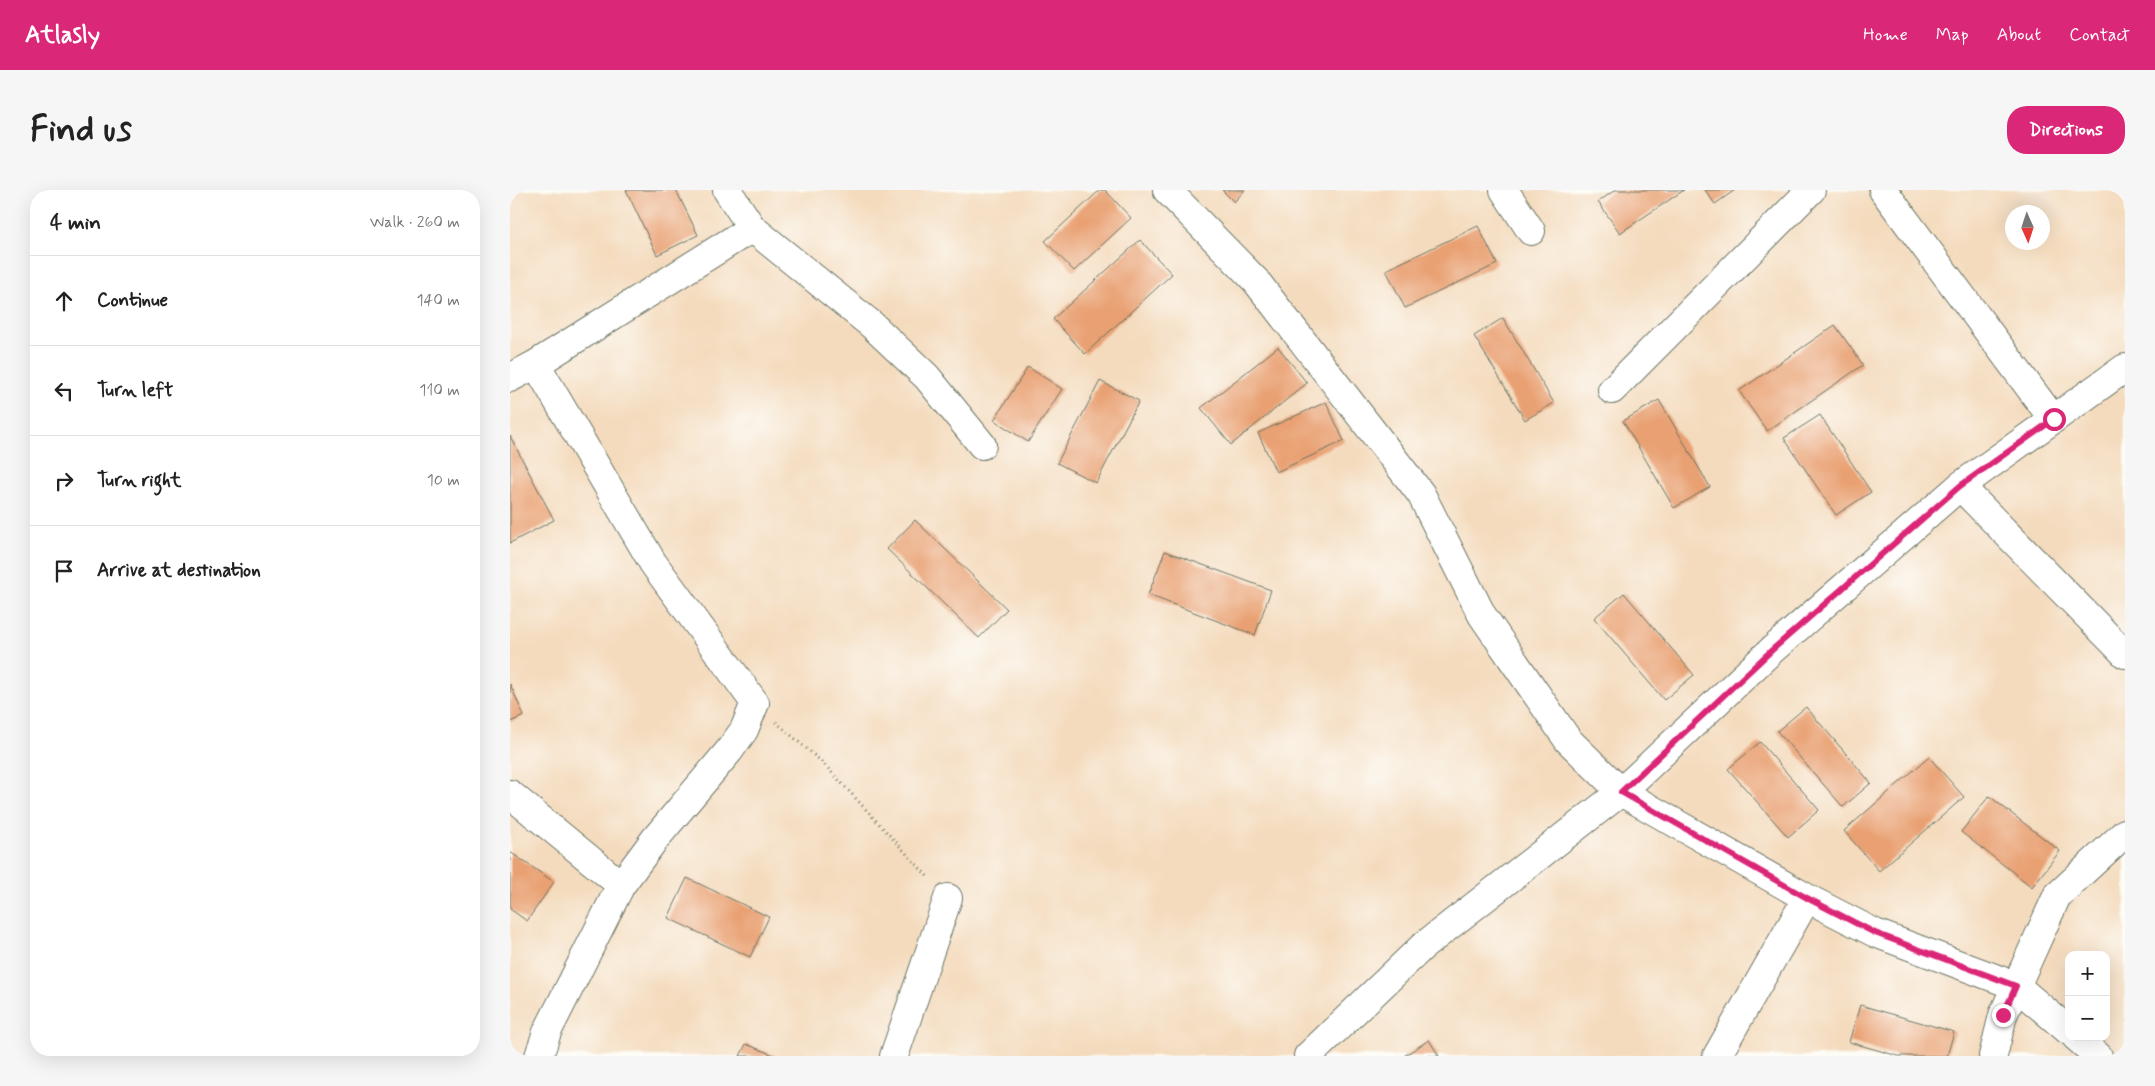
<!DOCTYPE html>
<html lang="en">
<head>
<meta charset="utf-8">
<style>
	:root { --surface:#fff; --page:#f6f6f6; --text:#222; --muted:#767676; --line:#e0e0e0; --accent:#db2777 }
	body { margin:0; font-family:Mynerve,sans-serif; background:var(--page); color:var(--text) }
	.controls { position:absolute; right:15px; bottom:15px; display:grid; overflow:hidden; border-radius:10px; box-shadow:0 5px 20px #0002 }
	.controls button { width:45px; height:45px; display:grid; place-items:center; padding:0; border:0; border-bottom:1px solid var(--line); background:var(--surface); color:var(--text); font:25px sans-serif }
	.compass { position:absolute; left:1495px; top:15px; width:45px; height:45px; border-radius:50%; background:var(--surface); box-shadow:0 5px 20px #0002; rotate:177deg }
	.stop { position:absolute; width:15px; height:15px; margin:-11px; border:4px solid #db2777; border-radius:50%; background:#fff }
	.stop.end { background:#db2777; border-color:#fff; box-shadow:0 1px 5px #0008 }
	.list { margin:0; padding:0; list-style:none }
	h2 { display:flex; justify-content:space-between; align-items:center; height:65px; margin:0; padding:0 20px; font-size:21px }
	h2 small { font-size:16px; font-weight:400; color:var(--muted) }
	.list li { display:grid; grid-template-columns:32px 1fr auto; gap:15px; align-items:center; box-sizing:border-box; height:90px; padding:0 20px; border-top:1px solid var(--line) }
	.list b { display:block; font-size:19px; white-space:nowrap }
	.list em { font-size:16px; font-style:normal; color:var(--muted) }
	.icon { flex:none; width:28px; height:28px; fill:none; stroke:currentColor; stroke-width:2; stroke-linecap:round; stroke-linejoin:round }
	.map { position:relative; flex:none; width:1615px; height:866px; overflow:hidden; border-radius:20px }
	header { display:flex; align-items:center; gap:30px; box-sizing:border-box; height:70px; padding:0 25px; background:var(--accent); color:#fff }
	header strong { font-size:24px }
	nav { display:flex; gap:28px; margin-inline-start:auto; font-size:18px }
	.intro { display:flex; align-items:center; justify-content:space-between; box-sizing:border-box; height:120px; padding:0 30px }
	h1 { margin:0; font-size:35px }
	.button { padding:12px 22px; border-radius:20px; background:var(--accent); color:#fff; font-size:18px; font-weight:700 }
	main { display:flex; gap:30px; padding:0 30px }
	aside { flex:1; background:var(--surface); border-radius:20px; box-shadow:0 5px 20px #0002 }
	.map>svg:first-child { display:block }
</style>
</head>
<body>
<header>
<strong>Atlasly</strong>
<nav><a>Home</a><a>Map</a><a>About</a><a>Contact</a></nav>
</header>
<div class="intro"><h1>Find us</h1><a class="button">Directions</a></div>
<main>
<aside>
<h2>4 min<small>Walk · 260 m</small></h2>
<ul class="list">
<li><svg class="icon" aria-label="ahead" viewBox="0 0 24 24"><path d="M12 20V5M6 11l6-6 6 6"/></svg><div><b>Continue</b></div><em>140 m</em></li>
<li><svg class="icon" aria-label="left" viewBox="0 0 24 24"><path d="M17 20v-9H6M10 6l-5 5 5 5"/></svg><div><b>Turn left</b></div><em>110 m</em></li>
<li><svg class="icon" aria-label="right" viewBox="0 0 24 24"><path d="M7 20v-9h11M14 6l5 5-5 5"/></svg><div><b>Turn right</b></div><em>10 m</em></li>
<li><svg class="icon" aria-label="arrive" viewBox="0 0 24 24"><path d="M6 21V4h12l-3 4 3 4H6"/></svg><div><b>Arrive at destination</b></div></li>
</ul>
</aside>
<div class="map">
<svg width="1615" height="866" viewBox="0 0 1615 866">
	<rect width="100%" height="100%" fill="#fdfcf7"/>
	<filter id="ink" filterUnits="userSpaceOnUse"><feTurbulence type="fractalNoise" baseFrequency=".02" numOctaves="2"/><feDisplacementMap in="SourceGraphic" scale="10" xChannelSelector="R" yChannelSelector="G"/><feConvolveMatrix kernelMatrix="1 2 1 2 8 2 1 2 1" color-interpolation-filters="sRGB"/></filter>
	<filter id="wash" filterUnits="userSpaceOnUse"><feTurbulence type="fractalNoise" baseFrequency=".0096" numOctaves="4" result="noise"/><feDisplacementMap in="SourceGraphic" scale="20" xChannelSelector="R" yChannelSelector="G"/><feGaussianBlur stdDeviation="1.12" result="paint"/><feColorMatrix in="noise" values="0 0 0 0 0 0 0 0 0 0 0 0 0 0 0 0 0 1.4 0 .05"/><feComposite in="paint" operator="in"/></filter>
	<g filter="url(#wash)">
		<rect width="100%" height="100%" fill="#f4dbbe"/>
		<g id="blocks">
			<path fill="#e9a072" d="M 116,0 L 166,0 L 188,45 L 147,65 Z
				M 590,0 L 595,0 L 621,28 L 564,81 L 535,51 Z
				M 712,0 L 735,0 L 724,12 Z
				M 1105,0 L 1174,0 L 1110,43 L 1088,12 Z
				M 1195,0 L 1225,0 L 1205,14 Z
				M 968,36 L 987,74 L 895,118 L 876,80 Z
				M 630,50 L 662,84 L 575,164 L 543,129 Z
				M 993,128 L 1044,213 L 1015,230 L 964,146 Z
				M 1325,135 L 1353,175 L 1257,241 L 1229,201 Z
				M 768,157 L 797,193 L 721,255 L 691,218 Z
				M 518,177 L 552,199 L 518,252 L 484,230 Z
				M 590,191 L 629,211 L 586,293 L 547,273 Z
				M 1149,210 L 1200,297 L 1164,318 L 1113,231 Z
				M 816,212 L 834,251 L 766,282 L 748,243 Z
				M 1310,225 L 1361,302 L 1326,325 L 1274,248 Z
				M 0,246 L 44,330 L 0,353 Z
				M 405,330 L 497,419 L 469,448 L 377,359 Z
				M 655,361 L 761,400 L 745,445 L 638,405 Z
				M 1114,403 L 1184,485 L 1154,510 L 1084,428 Z
				M 0,494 L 14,526 L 0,532 Z
				M 1296,517 L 1361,593 L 1333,617 L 1267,541 Z
				M 1250,552 L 1309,620 L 1278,647 L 1218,579 Z
				M 1419,567 L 1454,607 L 1369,681 L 1334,641 Z
				M 1479,606 L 1550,661 L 1522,697 L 1451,642 Z
				M 0,662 L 44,692 L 17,731 L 0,719 Z
				M 177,688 L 259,727 L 240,767 L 158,728 Z
				M 1350,815 L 1444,842 L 1437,866 L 1388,866 L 1339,852 Z
				M 919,850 L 929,866 L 894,866 Z
				M 236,854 L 266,866 L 230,866 Z"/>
		</g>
	</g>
	<g filter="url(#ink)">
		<use href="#blocks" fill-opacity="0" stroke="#6a7464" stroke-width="1"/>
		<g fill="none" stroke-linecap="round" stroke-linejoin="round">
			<defs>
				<path id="minor" d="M 217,0 L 242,38 L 362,135 L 417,187 L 472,255
					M 657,0 L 746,91 L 911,304 L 972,425 L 1058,550 L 1111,602 L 1297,708 L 1365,743 L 1506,796 L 1559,841
					M 994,0 L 1021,41
					M 1373,0 L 1543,229
					M 26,174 L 143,373 L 245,513 L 234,540 L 219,561 L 145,649 L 111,695 L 37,842 L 29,866
					M 0,188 L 26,174 L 242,38
					M 1102,200 L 1301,0
					M 1450,296 L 1615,464
					M 0,604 L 111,695
					M 1566,847 L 1588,866
					M 384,866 L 438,708
					M 798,866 L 912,757 L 1111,602 L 1262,460 L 1450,296 L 1615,178
					M 1207,866 L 1297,708
					M 1483,866 L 1493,825 L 1547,706 L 1615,643"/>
			</defs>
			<use href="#minor" stroke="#6a7464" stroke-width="30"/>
			<path stroke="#6a7464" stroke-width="3" stroke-dasharray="1 4" stroke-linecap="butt" d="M 266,532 L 313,573 L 419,688"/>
			<use href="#minor" stroke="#fff" stroke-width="28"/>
		</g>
	</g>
	<g fill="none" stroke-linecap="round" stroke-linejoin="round" filter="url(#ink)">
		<path stroke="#db2777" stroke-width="6" d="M 1493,825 L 1506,796 L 1365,743 L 1297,708 L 1111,602 L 1262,460 L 1450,296 L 1544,229"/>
	</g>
</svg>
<div class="controls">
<button>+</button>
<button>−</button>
</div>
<svg class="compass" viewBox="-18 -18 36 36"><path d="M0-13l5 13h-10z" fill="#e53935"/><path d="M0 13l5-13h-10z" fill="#767676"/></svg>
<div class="stop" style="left:1544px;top:229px"></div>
<div class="stop end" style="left:1493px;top:825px"></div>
</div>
</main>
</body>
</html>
